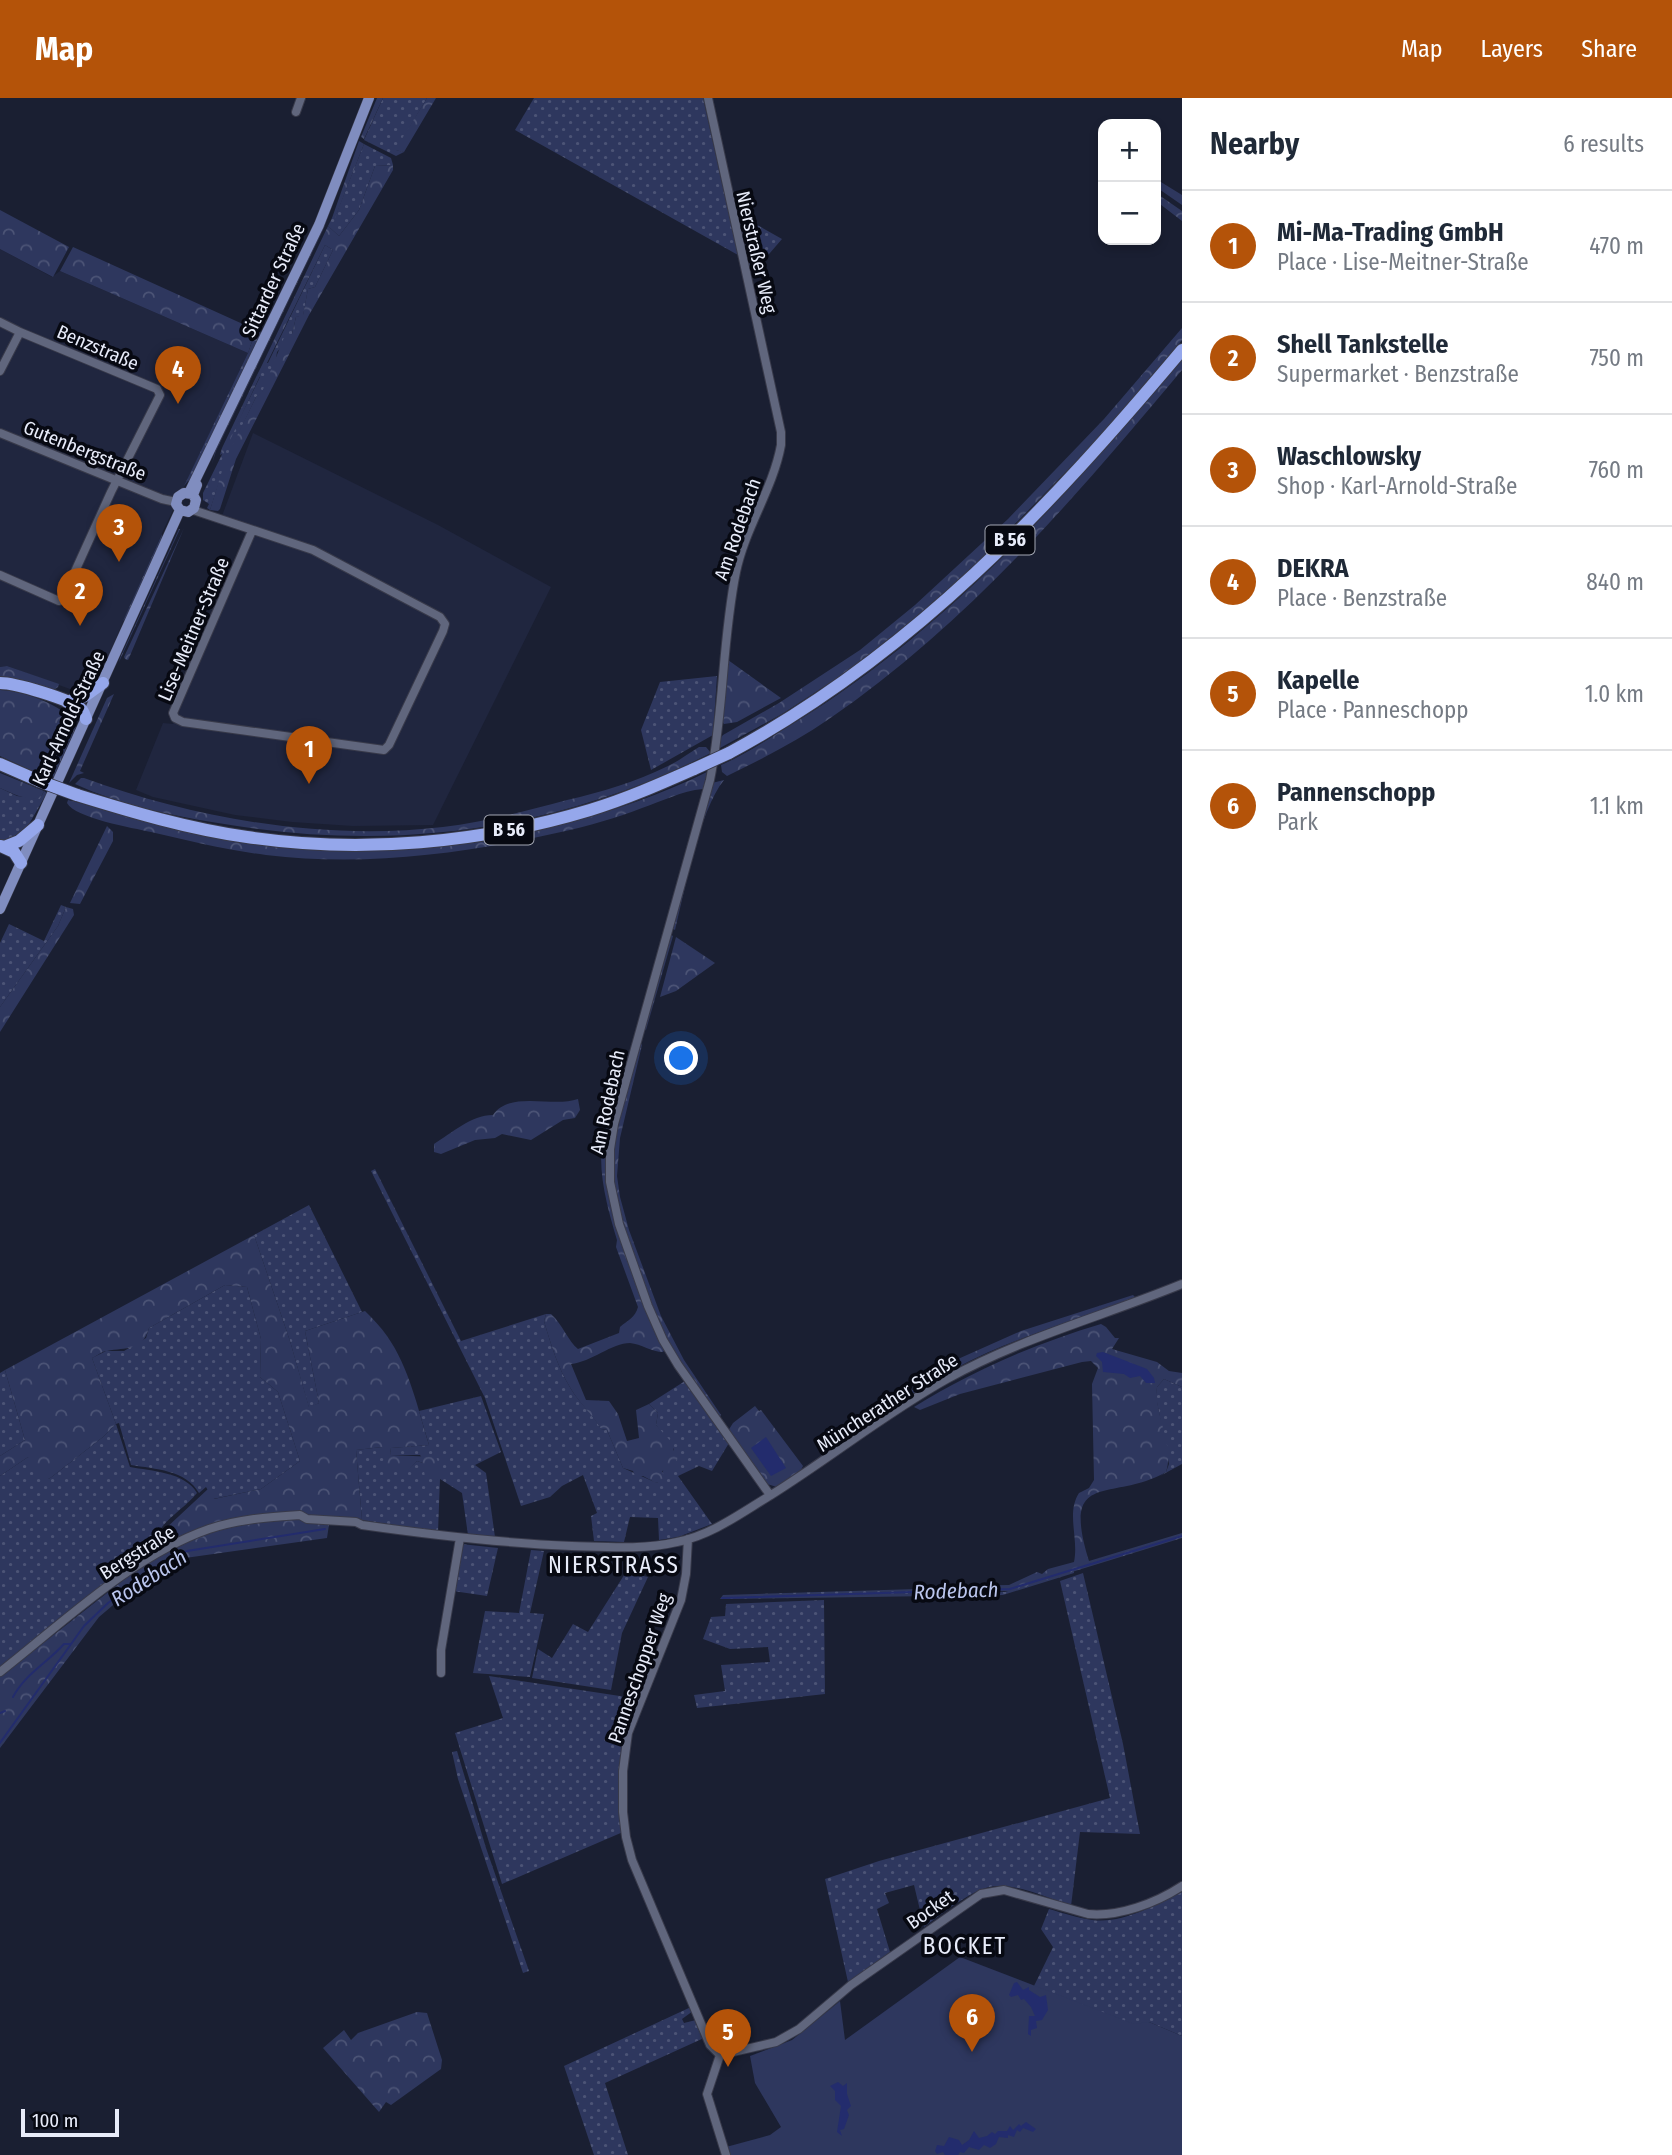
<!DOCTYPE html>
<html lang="en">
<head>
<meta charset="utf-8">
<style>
	:root { --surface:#fff; --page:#f6f6f7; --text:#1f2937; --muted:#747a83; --line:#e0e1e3; --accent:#b45309 }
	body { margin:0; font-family:"Fira Sans Condensed",sans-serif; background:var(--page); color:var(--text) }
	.controls { position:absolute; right:21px; top:21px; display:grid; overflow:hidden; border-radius:14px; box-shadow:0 4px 10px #0003 }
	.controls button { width:63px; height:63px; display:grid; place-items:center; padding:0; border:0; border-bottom:2px solid var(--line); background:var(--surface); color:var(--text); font:35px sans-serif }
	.scale { position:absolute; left:21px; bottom:18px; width:98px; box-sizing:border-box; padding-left:7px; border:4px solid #e8ecfa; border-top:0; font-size:19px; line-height:24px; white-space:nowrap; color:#e8ecfa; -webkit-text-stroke:5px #070912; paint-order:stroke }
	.you { position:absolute; left:682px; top:961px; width:24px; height:24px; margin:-18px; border:5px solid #fff; border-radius:50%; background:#1a73e8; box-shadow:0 0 0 10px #1a73e833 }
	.badge { display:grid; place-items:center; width:46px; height:46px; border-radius:50%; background:var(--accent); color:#fff; font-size:23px; font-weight:700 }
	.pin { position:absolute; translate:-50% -58px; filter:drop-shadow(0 2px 4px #0008) }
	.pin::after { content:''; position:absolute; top:37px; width:24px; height:21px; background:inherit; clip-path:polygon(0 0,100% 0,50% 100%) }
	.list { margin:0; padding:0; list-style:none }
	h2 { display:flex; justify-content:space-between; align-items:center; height:91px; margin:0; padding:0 28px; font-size:30px }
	h2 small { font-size:23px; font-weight:400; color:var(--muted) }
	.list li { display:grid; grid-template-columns:46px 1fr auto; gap:21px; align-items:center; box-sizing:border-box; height:112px; padding:0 28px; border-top:2px solid var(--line) }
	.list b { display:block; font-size:26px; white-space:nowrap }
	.list p { margin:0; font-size:23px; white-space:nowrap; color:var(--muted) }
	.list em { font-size:23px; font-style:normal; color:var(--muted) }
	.map { position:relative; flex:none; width:1182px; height:2057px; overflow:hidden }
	header { display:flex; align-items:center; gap:42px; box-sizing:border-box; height:98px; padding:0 35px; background:var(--accent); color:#fff }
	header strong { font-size:33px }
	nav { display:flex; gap:38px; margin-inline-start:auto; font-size:24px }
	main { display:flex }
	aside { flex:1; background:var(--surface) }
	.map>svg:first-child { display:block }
</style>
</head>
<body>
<header>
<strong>Map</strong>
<nav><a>Map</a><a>Layers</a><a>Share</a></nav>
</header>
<main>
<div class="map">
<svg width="1182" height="2057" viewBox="0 0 1182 2057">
	<defs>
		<pattern id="grass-dots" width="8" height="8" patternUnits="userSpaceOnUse" patternTransform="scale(1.75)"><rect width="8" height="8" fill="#2e375e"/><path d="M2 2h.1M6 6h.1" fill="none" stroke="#4c5476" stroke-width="1.8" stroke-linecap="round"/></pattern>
		<pattern id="forest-crowns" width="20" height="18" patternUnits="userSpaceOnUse" patternTransform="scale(1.75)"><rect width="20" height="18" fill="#2e375e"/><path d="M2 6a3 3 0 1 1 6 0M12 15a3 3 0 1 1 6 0" fill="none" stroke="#4c5476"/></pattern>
	</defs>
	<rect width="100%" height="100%" fill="#1a1f32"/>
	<path fill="#20263f" d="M 0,151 L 52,179 L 60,173 L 248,255 L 163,433 L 102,572 L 89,591 L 78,594 L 7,568 L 0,569 Z
		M 253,335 L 438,427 L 551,489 L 433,727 L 353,728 L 292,724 L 235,717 L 153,699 L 136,692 L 163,625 L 173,626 L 258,430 L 222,418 Z"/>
	<path fill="url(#grass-dots)" d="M 383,0 L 427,0 L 396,52 L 404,54 L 396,58 L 364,42 Z
		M 534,0 L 703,0 L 738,157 L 515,32 Z
		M 364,46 L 391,60 L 393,67 L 375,68 L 359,112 L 339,138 L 328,128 L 332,120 L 335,119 Z
		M 355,47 L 323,132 L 216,353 L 212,366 L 216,350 L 306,166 Z
		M 736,115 L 782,141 L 757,170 L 747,169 Z
		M 325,147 L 333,152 L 315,189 L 308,191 L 303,218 L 296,219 L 292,236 L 277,254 L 275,267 L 262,295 L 256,299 L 227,360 L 210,412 L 207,410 L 209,406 L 203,402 L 203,395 L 260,279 L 257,277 L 263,265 L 268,265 Z
		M 256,232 L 263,236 L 191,384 L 188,383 L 184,388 L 248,255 Z
		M 179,431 L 180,431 L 119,564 L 120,560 Z
		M 162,436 L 161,449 L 129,517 L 123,523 Z
		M 717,578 L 713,637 L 651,672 L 641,632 L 660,584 Z
		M 69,617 L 76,629 L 54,679 L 51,678 L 73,627 Z
		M 0,690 L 17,698 L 40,701 L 44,693 L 47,695 L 25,733 L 17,740 L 0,745 Z
		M 61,807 L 66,809 L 58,828 L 0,909 L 0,845 L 9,826 L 44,843 Z
		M 375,1071 L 461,1243 L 546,1216 L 544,1223 C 551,1247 558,1270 571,1291 C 580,1306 594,1317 601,1331 L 607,1332 L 623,1370 L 657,1385 L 674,1351 L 656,1327 L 658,1315 L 649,1306 L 685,1283 L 729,1345 L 712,1373 L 699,1368 L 678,1378 L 712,1426 L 678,1439 L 659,1442 L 658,1420 L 630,1419 L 624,1444 L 594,1443 L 591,1418 L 597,1415 L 583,1377 L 562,1388 L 550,1399 L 521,1408 L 485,1300 L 371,1073 Z
		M 309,1107 L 362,1214 L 305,1233 L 319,1305 L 309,1310 L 290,1243 L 254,1137 Z
		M 225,1187 L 247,1189 L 261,1241 L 260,1279 L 278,1294 L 300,1363 L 261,1391 L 213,1401 L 206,1389 L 199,1395 C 186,1372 155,1371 131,1367 L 119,1325 L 116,1326 L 130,1369 C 151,1373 185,1374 197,1395 C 187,1408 167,1420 160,1432 C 157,1438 159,1444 160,1449 L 119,1476 L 0,1570 L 0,1378 L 28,1359 L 49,1381 L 103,1339 L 116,1326 L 92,1260 L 106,1253 L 124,1253 L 146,1240 L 149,1230 Z
		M 958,1261 L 958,1269 L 880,1319 L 875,1318 Z
		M 5,1272 L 25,1342 L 0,1358 L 0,1275 Z
		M 1164,1281 L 1182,1289 L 1182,1366 L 1160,1378 L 1166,1374 L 1169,1366 L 1156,1299 L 1157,1289 Z
		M 481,1298 L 501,1354 L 475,1367 L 486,1375 L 495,1439 L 468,1437 L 462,1395 L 440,1381 L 438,1434 L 362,1422 L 356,1352 L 382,1349 L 404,1375 L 417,1363 L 423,1365 L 438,1382 L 420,1357 L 390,1357 L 391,1350 L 429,1347 L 419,1313 Z
		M 461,1446 L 498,1450 L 487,1498 L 453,1493 Z
		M 531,1452 L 544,1453 L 530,1515 L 544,1516 L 530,1579 L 473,1575 L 485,1513 L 519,1515 Z
		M 1074,1472 L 1074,1475 L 1003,1497 L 720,1501 L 723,1497 L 950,1490 L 949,1494 L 1005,1494 Z
		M 626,1474 L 648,1479 L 622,1535 L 611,1592 L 532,1580 L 538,1551 L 552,1560 L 573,1526 L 588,1534 Z
		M 1083,1475 L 1123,1646 L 1140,1736 L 1080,1734 L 1071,1808 C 1048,1800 1021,1787 996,1788 C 974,1789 942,1816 924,1829 L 914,1787 L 885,1795 L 889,1805 L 877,1811 L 890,1854 L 848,1884 L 825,1781 L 879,1763 L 1110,1700 L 1060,1483 Z
		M 824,1502 L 825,1596 L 697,1610 L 694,1597 L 725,1593 L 721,1567 L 770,1564 L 768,1549 L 730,1551 L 703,1541 L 711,1519 L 725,1518 L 726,1506 Z
		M 489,1578 L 633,1600 L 636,1608 L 627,1632 L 623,1734 L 502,1786 L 455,1635 L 503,1620 Z
		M 457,1653 L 486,1750 L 529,1873 L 523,1875 L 458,1681 L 452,1654 Z
		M 1182,1794 L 1182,1938 L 1149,1924 L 1110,1978 L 1034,1888 L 1053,1849 L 1041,1831 L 1049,1811 C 1063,1815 1078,1820 1092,1822 C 1123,1826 1155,1807 1182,1794 Z
		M 691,1909 L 693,1913 L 682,1921 L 684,1925 L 696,1922 L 704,1940 L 605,1985 L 628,2057 L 594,2057 L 564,1968 Z"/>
	<path fill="url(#forest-crowns)" d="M 377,0 L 383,0 L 364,41 L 361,39 Z
		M 427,0 L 436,0 L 404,54 L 395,52 Z
		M 359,43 L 364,46 L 335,120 L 332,120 Z
		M 393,67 L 393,72 L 309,217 L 236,361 L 220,411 L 218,413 L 210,412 L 226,360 L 256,299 L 262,294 L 285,237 L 292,236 L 296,219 L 303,217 L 308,191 L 315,189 L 333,152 L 325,147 L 267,265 L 263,265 L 328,128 L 339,138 L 359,112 L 375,68 Z
		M 1156,81 L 1182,97 L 1182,107 L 1156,89 Z
		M 1156,95 L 1182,113 L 1182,123 L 1156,103 Z
		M 0,112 L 69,149 L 53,179 L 0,151 Z
		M 73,149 L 256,232 L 248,255 L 60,173 Z
		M 1182,230 L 1182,242 L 1096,343 L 970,472 L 911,523 L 851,571 L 782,616 L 720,650 L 720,641 L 723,637 L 779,605 L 860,552 L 915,507 L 1008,421 L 1104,321 Z
		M 1182,262 L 1182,272 C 1076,399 966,527 829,621 C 797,643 762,661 727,678 L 722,674 L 721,667 C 745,657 771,639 794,625 C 946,532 1068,397 1182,262 Z
		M 257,277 L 260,278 L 224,355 L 220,357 L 222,350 Z
		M 184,430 L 129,560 L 128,562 L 125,561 L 124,559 Z
		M 728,562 L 781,600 L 737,624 L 724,626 L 721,622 Z
		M 7,568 L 59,586 L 58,589 L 51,594 L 27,583 L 0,579 L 0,569 Z
		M 0,592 C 19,592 68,607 73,627 L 51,678 L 43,674 L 41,677 L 0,658 Z
		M 114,596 L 80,673 L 84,675 L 77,677 L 69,685 L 107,600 Z
		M 699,649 L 706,649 L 711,655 C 554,734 391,755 218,725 C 169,717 121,707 75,686 L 81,680 L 84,680 C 196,721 324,743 443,729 C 485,724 526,713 567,702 C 602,694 635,684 668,668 C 679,663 689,655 699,649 Z
		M 707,674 L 703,691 C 681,693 663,703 642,710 C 616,720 588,728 561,734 C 464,756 365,769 266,757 C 227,752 189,743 151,734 C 133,730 75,720 67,705 L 68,702 L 80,705 C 249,756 390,770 563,726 C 612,713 663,696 707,674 Z
		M 0,675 L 44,693 L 40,701 C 26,702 13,696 0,690 Z
		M 724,682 C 699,713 685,792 675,832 L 672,830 L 712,685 Z
		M 107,728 L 113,734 L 113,743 L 80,806 L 70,805 Z
		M 66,809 L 73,811 L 74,817 L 0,934 L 0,909 L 58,828 Z
		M 670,836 L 673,838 L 646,932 L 643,930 Z
		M 676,839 L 715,865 L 676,893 L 660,899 Z
		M 639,943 L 642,947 L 620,1040 L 617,1078 L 620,1099 L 629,1132 L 661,1218 L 684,1262 L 721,1317 L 719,1319 L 699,1292 L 663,1235 L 646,1193 L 623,1125 L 613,1082 L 615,1041 Z
		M 578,1001 L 580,1012 L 575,1020 L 563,1022 L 531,1042 L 502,1036 L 495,1040 L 475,1042 L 441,1056 L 434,1054 L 434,1046 C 452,1035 471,1017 493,1017 C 510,992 553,1010 578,1001 Z
		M 610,1022 L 612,1023 L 606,1073 L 611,1102 L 665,1251 L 663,1254 C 652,1254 641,1246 630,1245 C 612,1245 591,1264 571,1266 L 586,1302 L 609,1303 L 618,1316 L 627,1343 L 639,1340 L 636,1312 L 649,1306 L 658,1315 L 656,1327 L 674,1347 L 673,1355 L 678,1359 L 673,1370 L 662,1373 L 664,1379 L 661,1383 L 656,1385 L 643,1378 L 635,1378 L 633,1373 L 623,1370 L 607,1332 L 601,1331 C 593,1317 580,1306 571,1291 C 558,1270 551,1247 544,1223 L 546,1216 L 551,1216 C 563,1227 568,1243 578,1251 L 619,1235 L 620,1229 C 628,1222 635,1220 638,1209 L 616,1149 L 617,1142 C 607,1108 591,1055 610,1022 Z
		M 254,1137 L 290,1243 L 309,1309 L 319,1305 L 305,1233 L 365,1213 C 373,1221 381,1229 387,1238 C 409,1269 418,1311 429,1347 L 391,1350 L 390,1357 L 436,1359 L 441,1371 L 439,1382 L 425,1379 L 423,1365 L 417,1363 L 404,1376 L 387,1370 L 382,1349 L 356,1352 L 362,1422 L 330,1420 L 327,1440 L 185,1460 L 132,1491 L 99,1519 L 0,1650 L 0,1579 L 135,1473 L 166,1454 L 162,1439 L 164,1432 L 208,1391 L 214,1401 L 261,1391 L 300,1363 L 278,1294 L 260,1279 L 261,1241 L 247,1189 L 225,1187 L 149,1230 C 142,1254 126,1249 107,1253 C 102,1253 97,1258 92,1260 L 116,1326 L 103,1339 L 49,1381 L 31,1370 L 28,1359 L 0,1378 L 0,1358 L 25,1342 L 5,1272 Z
		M 1133,1197 L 1136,1200 C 1076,1223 1014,1239 958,1269 L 958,1261 L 1021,1233 Z
		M 1101,1226 L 1106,1229 L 1115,1240 L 1119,1240 L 1112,1251 L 1157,1264 L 1169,1273 L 1182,1275 L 1182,1289 L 1164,1281 L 1157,1289 C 1154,1318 1175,1347 1166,1374 C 1112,1405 1060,1370 1089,1463 L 1182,1435 L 1182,1440 L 1010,1493 L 949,1494 L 950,1490 L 957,1488 L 1009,1487 L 1037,1474 L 1042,1476 L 1048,1471 L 1074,1464 C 1079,1441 1066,1415 1079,1395 L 1089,1390 L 1094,1382 L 1092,1286 L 1098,1270 L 1091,1263 L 1082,1264 L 960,1296 L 920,1312 L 914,1309 C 974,1272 1034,1246 1101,1226 Z
		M 755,1308 L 759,1313 L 761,1312 L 803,1368 L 800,1374 L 777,1389 L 767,1386 L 728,1333 L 733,1325 Z
		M 417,1914 L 427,1915 L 442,1962 L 441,1971 L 391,2007 L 386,2004 L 379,2014 L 323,1950 L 344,1932 L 351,1942 L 358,1935 Z"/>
	<path fill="#2e375e" d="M 960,1859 L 1134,1926 L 1149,1924 L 1182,1938 L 1182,2057 L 729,2057 L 726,2049 L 770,2037 L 781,2029 L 755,1985 L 750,1958 L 792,1942 L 840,1903 L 845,1942 Z"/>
	<path fill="#232c6d" d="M 1103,1254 L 1147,1271 L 1154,1280 L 1155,1285 L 1146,1285 L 1140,1278 L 1130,1280 L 1124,1276 L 1103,1274 L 1102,1264 L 1096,1258 L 1097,1255 Z
		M 766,1339 L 786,1370 L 771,1378 L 751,1350 Z
		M 1017,1884 L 1023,1892 L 1029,1889 L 1029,1892 L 1040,1899 L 1046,1897 L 1048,1912 L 1042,1922 L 1036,1923 L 1037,1930 L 1031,1932 L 1031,1938 L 1028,1936 L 1029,1918 L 1035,1918 L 1031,1909 L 1024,1901 L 1021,1902 L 1018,1897 L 1011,1899 L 1009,1897 L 1014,1885 Z
		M 838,1984 L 843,1988 L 847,1985 L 847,1996 L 851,2008 L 847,2012 L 849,2017 L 844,2031 L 840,2032 L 842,2038 L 837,2034 L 841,2008 L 835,2002 L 835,1993 L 830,1988 Z
		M 1026,2024 L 1036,2031 L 1033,2034 L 1023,2030 L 1020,2034 L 1017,2032 L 1014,2039 L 1008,2037 L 1008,2040 L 999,2039 L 996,2046 L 990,2050 L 984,2047 L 979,2052 L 969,2049 L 964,2055 L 960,2054 L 958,2057 L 945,2057 L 943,2054 L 937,2056 L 935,2053 L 937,2047 L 944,2048 L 949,2039 L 959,2042 L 962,2047 L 969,2042 L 974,2033 L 979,2040 L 987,2038 L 992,2034 L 995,2036 L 998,2033 L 1007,2033 L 1010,2028 L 1013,2032 L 1019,2026 L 1021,2028 Z"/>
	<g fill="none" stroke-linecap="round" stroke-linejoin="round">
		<path stroke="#232c6d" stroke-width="2" d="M 722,1500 L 1010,1491 L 1182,1438
			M 13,1599 C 25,1576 47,1565 64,1546 L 71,1546
			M 0,1615 L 5,1613
			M 0,1645 L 84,1528 L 108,1505 L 147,1476 L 187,1453 L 325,1431"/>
		<defs>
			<path id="minor" d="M 708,0 L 781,334 L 781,347 C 773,391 745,430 736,474 C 722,542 724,613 710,682 L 614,1026 L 610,1051 L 610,1084 L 619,1126 L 648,1208 L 663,1242 L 678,1267 L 770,1397
				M 296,14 L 301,0
				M 0,224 L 20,234 L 0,273
				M 0,335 L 162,401 L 176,404
				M 193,412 L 313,452 L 440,519 L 445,526 L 443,533 L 389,647 L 384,652 L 183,624 L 175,620 L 173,615 L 252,433
				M 0,477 L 59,503 L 62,502 L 111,394 L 160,297 L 157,291 L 20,234
				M 688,1441 L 686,1476 L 681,1502 L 628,1635 L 623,1673 L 623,1714 L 626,1739 L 632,1762 L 710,1947 L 720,1957
				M 0,1574 C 64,1524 132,1458 209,1431 C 239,1421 269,1419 300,1417 L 307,1421 L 356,1424 L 362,1427 C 432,1437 501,1445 572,1448 C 607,1449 643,1452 677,1444 C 712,1437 741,1415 771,1397 C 830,1360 886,1315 947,1281 C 1021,1240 1104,1218 1182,1186
				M 441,1575 L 441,1552 L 460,1440
				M 720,1957 L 776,1944 L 799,1931 L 851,1887 L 981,1796 L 1004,1792 L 1088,1816 C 1119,1819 1156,1805 1182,1788
				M 720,1957 L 707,1996 L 726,2057"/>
			<path id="major" d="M 189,395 L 319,127 L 369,0
				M 192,396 L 184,395 L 178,399 L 176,406 L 180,412 L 188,414 L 194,410 L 196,402 L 193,397 L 197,387
				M 0,811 L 180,412"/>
			<path id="highway" d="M 0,585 C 15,585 70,601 81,611 C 84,614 85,618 86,621
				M 67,604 L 85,598 L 103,585
				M 729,655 C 913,556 1049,410 1182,252
				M 0,666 L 39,683
				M 77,697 C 132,714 189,731 247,739 C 361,756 481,745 590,712 C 626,701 660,686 694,671
				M 1,748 L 14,754 L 21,765
				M 4,749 L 19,743 L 38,727"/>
		</defs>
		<use href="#minor" stroke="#383a4a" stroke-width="10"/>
		<use href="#major" stroke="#383a4a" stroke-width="11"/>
		<use href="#highway" stroke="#383a4a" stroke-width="14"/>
		<use href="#minor" stroke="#60667d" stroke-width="8"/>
		<use href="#major" stroke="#808dbf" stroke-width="10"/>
		<use href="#highway" stroke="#95a7eb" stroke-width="12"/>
		<defs>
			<path id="highway-bridge" d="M 694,671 L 729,655
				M 39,683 L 77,697"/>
		</defs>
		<use href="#highway-bridge" stroke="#383a4a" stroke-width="14" stroke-linecap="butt"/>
		<use href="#highway-bridge" stroke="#95a7eb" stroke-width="12"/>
	</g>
	<g text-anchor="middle" stroke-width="7" stroke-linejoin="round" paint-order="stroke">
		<g fill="#070912" stroke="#a4a8b4" stroke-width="2">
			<rect x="985.5" y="427.5" width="49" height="29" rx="5"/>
			<rect x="484.5" y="717.5" width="49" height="29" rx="5"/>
		</g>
		<g font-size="18" font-weight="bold" fill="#e8ecfa">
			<text x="1010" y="448">B 56</text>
			<text x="509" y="738">B 56</text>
		</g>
		<g font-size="19" fill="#e8ecfa" stroke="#070912">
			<text transform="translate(757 154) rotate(77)" y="7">Nierstraßer Weg</text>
			<text transform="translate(273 182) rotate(-65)" y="7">Sittarder Straße</text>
			<text transform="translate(98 249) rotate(23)" y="7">Benzstraße</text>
			<text transform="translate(85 352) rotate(22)" y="7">Gutenbergstraße</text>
			<text transform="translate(737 431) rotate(-71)" y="7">Am Rodebach</text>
			<text transform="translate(193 531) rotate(-67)" y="7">Lise-Meitner-Straße</text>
			<text transform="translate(68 620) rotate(-65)" y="7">Karl-Arnold-Straße</text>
			<text transform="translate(607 1004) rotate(-78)" y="7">Am Rodebach</text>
			<text transform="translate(887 1304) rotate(-33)" y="7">Müncherather Straße</text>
			<text transform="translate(137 1454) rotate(-32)" y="7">Bergstraße</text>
			<text transform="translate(639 1570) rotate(-71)" y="7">Panneschopper Weg</text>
			<text transform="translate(930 1811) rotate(-35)" y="7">Bocket</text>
		</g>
		<g font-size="21" font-style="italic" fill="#bac5ed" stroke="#070912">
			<text transform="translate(149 1480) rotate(-33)" y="7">Rodebach</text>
			<text transform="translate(956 1493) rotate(-2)" y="7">Rodebach</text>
		</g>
		<g font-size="23" letter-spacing="2" fill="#e8ecfa" stroke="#070912">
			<text x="614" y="1475">NIERSTRASS</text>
			<text x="965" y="1856">BOCKET</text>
		</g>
	</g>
</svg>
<div class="controls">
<button>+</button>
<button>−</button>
</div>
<div class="scale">100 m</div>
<div class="you"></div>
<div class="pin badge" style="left:309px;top:686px">1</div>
<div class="pin badge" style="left:80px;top:528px">2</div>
<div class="pin badge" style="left:119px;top:464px">3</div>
<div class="pin badge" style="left:178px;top:306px">4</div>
<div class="pin badge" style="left:728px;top:1969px">5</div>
<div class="pin badge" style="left:972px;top:1954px">6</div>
</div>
<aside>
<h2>Nearby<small>6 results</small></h2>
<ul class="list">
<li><span class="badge">1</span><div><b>Mi-Ma-Trading GmbH</b><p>Place · Lise-Meitner-Straße</p></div><em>470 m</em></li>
<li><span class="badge">2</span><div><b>Shell Tankstelle</b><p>Supermarket · Benzstraße</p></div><em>750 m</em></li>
<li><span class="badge">3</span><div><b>Waschlowsky</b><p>Shop · Karl-Arnold-Straße</p></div><em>760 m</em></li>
<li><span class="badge">4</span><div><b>DEKRA</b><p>Place · Benzstraße</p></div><em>840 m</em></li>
<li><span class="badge">5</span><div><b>Kapelle</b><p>Place · Panneschopp</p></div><em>1.0 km</em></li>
<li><span class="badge">6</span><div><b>Pannenschopp</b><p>Park</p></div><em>1.1 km</em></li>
</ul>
</aside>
</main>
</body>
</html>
